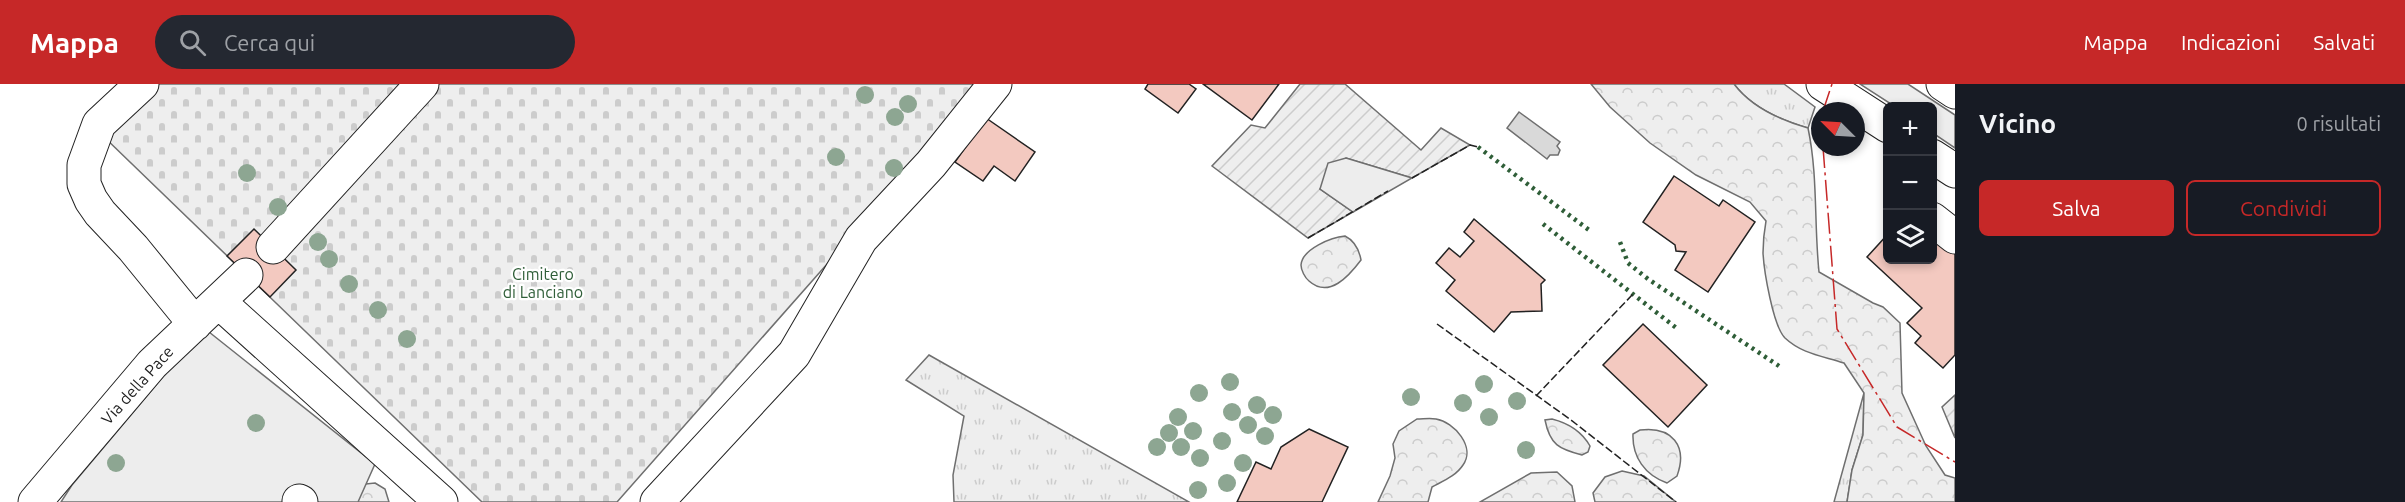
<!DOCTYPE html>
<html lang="it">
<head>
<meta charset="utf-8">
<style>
	:root { --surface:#171b24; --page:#242831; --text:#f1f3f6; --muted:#9ea1a6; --line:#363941; --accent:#c62828 }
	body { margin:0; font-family:Ubuntu,sans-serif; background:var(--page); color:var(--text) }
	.controls { position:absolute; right:18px; top:18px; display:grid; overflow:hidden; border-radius:9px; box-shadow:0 3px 9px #0003 }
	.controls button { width:54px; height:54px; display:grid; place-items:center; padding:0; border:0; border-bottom:2px solid var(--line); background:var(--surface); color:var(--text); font:30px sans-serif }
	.compass { position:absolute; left:1811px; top:18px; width:54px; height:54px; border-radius:50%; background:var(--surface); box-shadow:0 3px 9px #0003; rotate:294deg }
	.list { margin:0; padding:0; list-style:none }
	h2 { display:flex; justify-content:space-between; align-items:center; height:78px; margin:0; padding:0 24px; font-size:26px }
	h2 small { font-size:20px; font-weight:400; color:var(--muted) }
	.actions { display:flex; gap:12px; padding:18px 24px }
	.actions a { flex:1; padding:14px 0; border:2px solid var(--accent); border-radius:9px; text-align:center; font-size:21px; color:var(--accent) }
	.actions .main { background:var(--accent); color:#fff }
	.icon { flex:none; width:33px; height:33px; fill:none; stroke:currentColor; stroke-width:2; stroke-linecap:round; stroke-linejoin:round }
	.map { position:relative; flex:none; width:1955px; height:418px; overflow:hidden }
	header { display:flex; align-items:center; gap:36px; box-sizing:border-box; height:84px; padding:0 30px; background:var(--accent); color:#fff }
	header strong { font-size:28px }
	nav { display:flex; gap:33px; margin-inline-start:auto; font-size:21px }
	.search { width:420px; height:54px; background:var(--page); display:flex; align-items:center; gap:15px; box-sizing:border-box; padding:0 21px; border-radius:33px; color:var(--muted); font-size:22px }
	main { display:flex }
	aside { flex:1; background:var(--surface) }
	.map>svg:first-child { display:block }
</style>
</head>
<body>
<header>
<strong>Mappa</strong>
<div class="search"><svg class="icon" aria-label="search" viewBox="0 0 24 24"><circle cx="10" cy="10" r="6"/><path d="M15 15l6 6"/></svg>Cerca qui</div>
<nav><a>Mappa</a><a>Indicazioni</a><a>Salvati</a></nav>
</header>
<main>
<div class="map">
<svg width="1955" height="418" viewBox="0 0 1955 418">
	<defs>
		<pattern id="grass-tufts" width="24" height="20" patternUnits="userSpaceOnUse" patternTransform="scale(1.5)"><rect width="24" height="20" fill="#eee"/><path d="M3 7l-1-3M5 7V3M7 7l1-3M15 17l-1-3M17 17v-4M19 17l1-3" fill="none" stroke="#ccc"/></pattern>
		<pattern id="forest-crowns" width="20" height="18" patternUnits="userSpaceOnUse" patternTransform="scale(1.5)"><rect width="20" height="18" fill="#eee"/><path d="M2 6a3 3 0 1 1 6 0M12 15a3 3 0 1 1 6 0" fill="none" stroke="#ccc"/></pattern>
		<pattern id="cemetery-stones" width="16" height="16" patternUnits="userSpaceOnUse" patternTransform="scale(1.5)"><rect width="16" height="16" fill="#eee"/><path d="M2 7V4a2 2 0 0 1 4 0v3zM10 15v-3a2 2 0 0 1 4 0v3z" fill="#ccc"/></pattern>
		<pattern id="garden-furrows" width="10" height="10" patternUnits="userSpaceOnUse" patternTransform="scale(1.5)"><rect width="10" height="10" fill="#eee"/><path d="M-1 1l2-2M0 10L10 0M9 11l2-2" fill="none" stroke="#ccc"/></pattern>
	</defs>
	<rect width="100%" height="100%" fill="#fff"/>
	<path fill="url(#grass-tufts)" stroke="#6f6f6f" stroke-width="1.5" d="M 1734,0 L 1784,0 L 1815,23 L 1808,44 C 1780,36 1752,24 1734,0 Z
		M 929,271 L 1189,418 L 954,418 L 953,391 L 964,332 L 906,296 Z
		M 1864,309 L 1863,351 L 1852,386 L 1847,418 L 1834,418 Z"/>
	<path fill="url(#forest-crowns)" stroke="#6f6f6f" stroke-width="1.5" d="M 1591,0 L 1734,0 C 1752,24 1780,36 1808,44 C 1818,91 1814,140 1819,188 L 1873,219 L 1883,223 L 1900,239 L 1902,309 L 1926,362 L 1945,391 L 1955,394 L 1955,418 L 1847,418 L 1852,386 L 1863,351 L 1864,309 L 1844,279 C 1823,272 1802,270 1785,254 C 1773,242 1764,187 1763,169 C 1763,158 1764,148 1766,137 L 1750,118 L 1696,91 L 1650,59 L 1610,23 Z
		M 1345,152 C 1355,157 1359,165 1361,176 C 1349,192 1329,215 1309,197 C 1305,194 1301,186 1301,181 C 1302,165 1332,153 1345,152 Z
		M 1417,335 C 1423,335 1430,334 1436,335 C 1454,338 1476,363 1463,381 C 1456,392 1443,397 1432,403 L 1428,418 L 1378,418 L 1390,392 L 1395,374 L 1393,360 L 1399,347 Z
		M 1552,335 C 1568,339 1582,348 1590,362 L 1588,368 L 1582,371 C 1559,365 1550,361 1545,336 Z
		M 1640,346 C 1672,342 1688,362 1677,392 L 1667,399 C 1645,391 1632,373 1633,350 Z
		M 1622,387 L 1644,392 L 1676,418 L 1595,418 L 1593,409 L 1605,393 Z
		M 1557,388 L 1572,402 L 1575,418 L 1480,418 L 1531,389 Z
		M 375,399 L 385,405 L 389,418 L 325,418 L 347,402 Z"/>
	<path fill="url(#cemetery-stones)" stroke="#6f6f6f" stroke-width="1.5" d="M 149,0 L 986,0 L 617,418 L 482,418 L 102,51 Z"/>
	<path fill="url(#garden-furrows)" stroke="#6f6f6f" stroke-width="1.5" d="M 1300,0 L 1345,0 L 1421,66 L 1441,44 L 1470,61 L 1412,94 L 1346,74 L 1320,105 L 1353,128 L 1308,154 L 1212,82 L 1251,41 L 1265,44 Z
		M 1955,311 L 1955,354 L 1942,323 Z"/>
	<path fill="#ededed" stroke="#6f6f6f" stroke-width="1.5" d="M 1860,0 L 1908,0 L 1955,31 L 1955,64 L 1933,49 L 1932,22 L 1894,22 Z
		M 1346,74 L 1412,94 L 1353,128 L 1320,105 L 1328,79 Z
		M 204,244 L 375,380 L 358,418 L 61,418 L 72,401 Z"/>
	<path fill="#d9d9d9" stroke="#6f6f6f" stroke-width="1.5" d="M 1519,28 L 1560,58 L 1557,62 L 1560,66 L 1558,71 L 1550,71 L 1547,75 L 1507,44 Z"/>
	<path fill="#f3c9c0" stroke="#222" stroke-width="1.5" d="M 1148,0 L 1189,0 L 1196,5 L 1178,29 L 1145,5 Z
		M 1203,0 L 1279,0 L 1252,36 Z
		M 986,34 L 1035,68 L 1015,97 L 994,82 L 983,97 L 955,78 Z
		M 1674,92 L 1719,122 L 1723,116 L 1755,138 L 1708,208 L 1675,186 L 1686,168 L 1676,167 L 1675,161 L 1643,138 Z
		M 1474,135 L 1545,196 L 1541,200 L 1542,227 L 1511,228 L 1494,248 L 1446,207 L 1455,196 L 1436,179 L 1449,164 L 1460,173 L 1474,157 L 1464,148 Z
		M 254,145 L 296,186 L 270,213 L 227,172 Z
		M 1932,149 L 1955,170 L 1955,271 L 1943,284 L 1915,259 L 1921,252 L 1907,239 L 1922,224 L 1867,173 L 1888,150 L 1888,176 L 1932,176 Z
		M 1643,240 L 1707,301 L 1668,343 L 1603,281 Z
		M 1309,345 L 1348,363 L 1322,418 L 1237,418 L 1256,378 L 1271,385 L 1281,363 Z"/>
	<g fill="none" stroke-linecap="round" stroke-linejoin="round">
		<defs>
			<path id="minor" d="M 142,0 L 99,40 L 84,81 L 84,100 L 91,116 L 100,129 L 133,164 L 195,240
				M 1823,0 L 1888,42
				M 1943,0 L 1955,8
				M 1932,72 L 1955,87
				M 1932,135 L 1955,153
				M 273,163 L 422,0
				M 219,218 L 441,418
				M 299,417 L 301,418
				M 35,418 L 152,280 L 246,191
				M 657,418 L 794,270 L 861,155 L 931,80 L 995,0"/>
		</defs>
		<use href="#minor" stroke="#222" stroke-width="35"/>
		<use href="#minor" stroke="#fff" stroke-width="33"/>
		<path stroke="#2f5e38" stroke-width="4.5" stroke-dasharray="3 4.5" stroke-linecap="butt" d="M 1478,63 L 1589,146
			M 1543,140 L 1679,246
			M 1620,158 L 1628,179 L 1648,195 L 1779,282"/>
		<path stroke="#222" stroke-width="1.5" stroke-dasharray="8 3" stroke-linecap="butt" d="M 1412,94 L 1470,61 L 1478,63
			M 1308,154 L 1388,107
			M 1437,240 L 1571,336 L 1676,418
			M 1536,312 L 1634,209"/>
		<path stroke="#c62828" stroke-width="1.5" stroke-dasharray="21 4.5 3 4.5" stroke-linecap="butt" d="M 1823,27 L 1832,0
			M 1823,63 L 1837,245 L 1897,343 L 1955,378"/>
	</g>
	<g fill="#8da692">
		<circle cx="865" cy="11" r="9"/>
		<circle cx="908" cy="20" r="9"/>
		<circle cx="895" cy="33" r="9"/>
		<circle cx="836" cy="73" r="9"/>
		<circle cx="894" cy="84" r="9"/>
		<circle cx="247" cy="89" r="9"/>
		<circle cx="278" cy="123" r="9"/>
		<circle cx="318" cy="158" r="9"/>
		<circle cx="329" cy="175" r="9"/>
		<circle cx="349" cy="200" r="9"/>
		<circle cx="378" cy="226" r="9"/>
		<circle cx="407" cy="255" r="9"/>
		<circle cx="1230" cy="298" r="9"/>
		<circle cx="1484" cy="300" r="9"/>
		<circle cx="1199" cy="309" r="9"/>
		<circle cx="1411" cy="313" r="9"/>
		<circle cx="1517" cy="317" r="9"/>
		<circle cx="1463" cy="319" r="9"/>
		<circle cx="1257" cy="321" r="9"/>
		<circle cx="1232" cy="328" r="9"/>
		<circle cx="1273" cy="331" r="9"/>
		<circle cx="1178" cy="333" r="9"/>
		<circle cx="1489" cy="333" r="9"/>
		<circle cx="256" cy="339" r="9"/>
		<circle cx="1248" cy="341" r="9"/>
		<circle cx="1193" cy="347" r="9"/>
		<circle cx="1169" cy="349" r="9"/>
		<circle cx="1265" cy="352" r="9"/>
		<circle cx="1222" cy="357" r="9"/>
		<circle cx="1157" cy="363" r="9"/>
		<circle cx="1181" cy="363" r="9"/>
		<circle cx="1526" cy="366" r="9"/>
		<circle cx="1200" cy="374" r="9"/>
		<circle cx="116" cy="379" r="9"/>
		<circle cx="1243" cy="379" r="9"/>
		<circle cx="1227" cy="399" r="9"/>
		<circle cx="1198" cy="406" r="9"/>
	</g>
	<g text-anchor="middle" stroke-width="4.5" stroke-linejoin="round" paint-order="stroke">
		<g font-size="16" fill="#2f5e38" stroke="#fff">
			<text x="543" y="196">Cimitero<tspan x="543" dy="18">di Lanciano</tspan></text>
		</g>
		<g font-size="16" fill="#222" stroke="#fff">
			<text transform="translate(137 301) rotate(-48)" y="6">Via della Pace</text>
		</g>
	</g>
</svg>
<div class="controls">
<button>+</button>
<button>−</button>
<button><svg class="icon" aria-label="layers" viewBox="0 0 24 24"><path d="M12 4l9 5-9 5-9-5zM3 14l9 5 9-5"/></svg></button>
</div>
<svg class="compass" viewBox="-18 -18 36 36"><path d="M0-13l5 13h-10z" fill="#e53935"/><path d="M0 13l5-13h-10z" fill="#9ea1a6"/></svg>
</div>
<aside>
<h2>Vicino<small>0 risultati</small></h2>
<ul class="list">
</ul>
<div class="actions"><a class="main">Salva</a><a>Condividi</a></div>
</aside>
</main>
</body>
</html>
